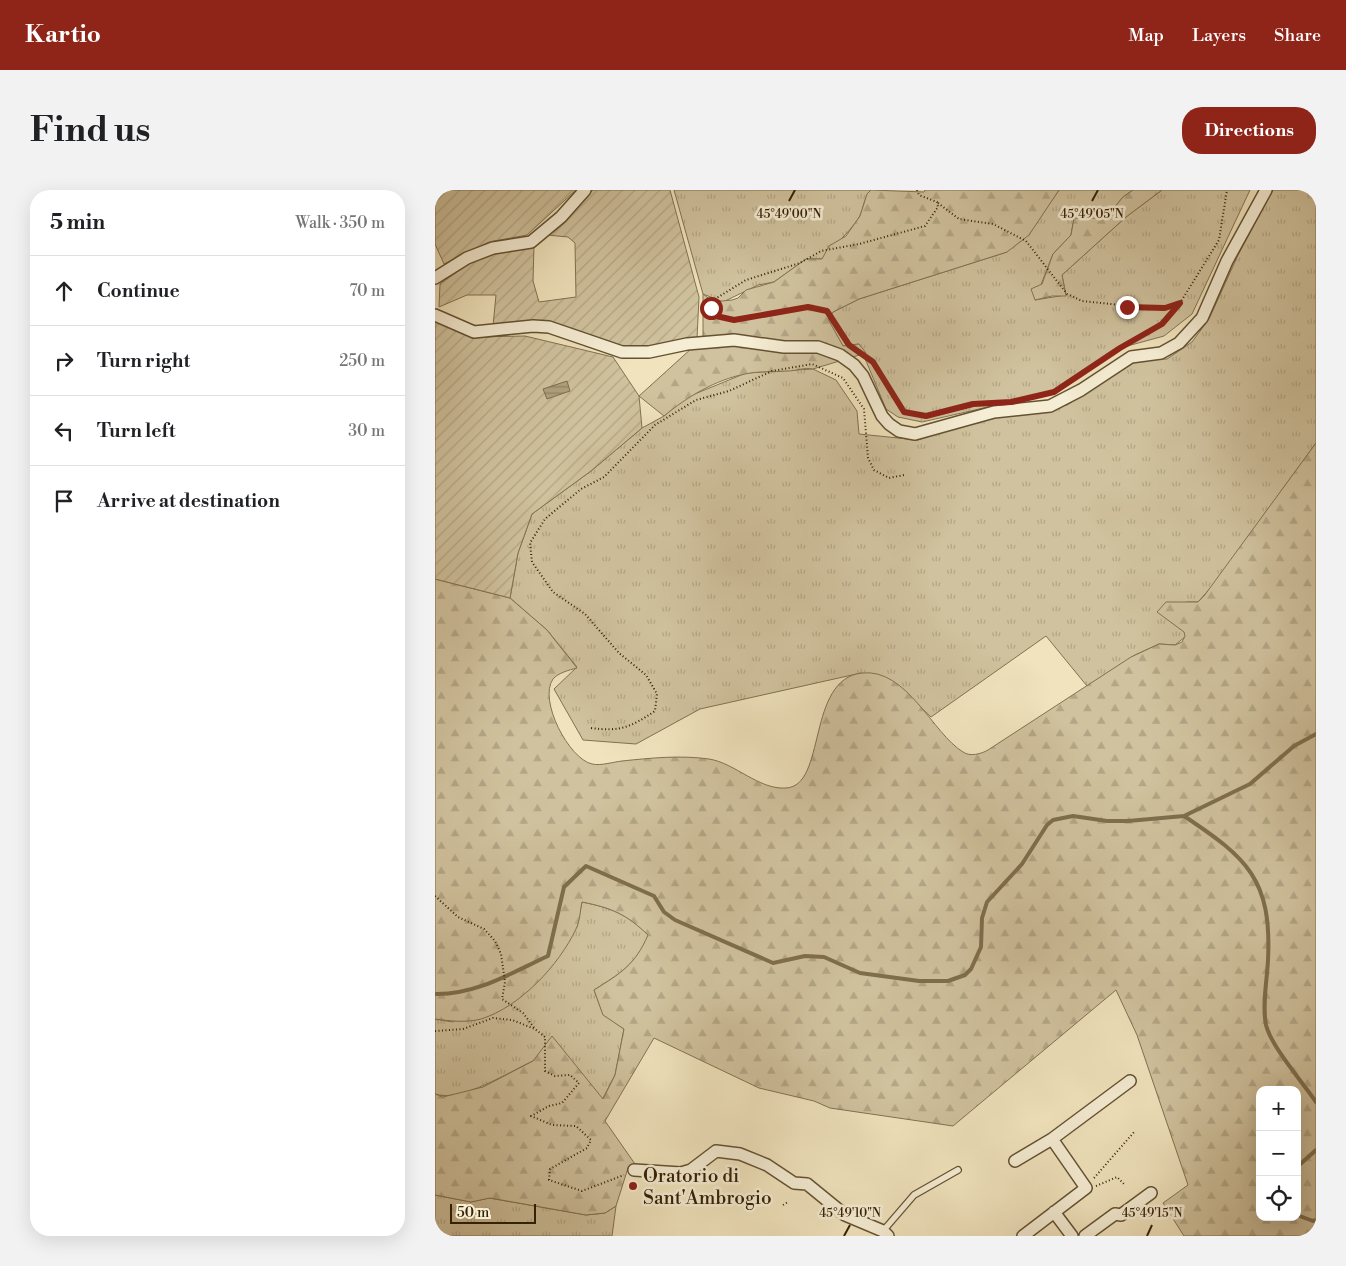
<!DOCTYPE html>
<html lang="en">
<head>
<meta charset="utf-8">
<style>
	:root { --surface:#fff; --page:#f2f2f2; --text:#202124; --muted:#757577; --line:#e0e0e0; --accent:#8f2418 }
	body { margin:0; font-family:"Libre Bodoni",serif; background:var(--page); color:var(--text) }
	.controls { position:absolute; right:15px; bottom:15px; display:grid; overflow:hidden; border-radius:10px; box-shadow:0 5px 20px #0002 }
	.controls button { width:45px; height:45px; display:grid; place-items:center; padding:0; border:0; border-bottom:1px solid var(--line); background:var(--surface); color:var(--text); font:25px sans-serif }
	.scale { position:absolute; left:15px; bottom:12px; width:86px; box-sizing:border-box; padding-left:5px; border:2px solid #352104; border-top:0; font-size:14px; line-height:18px; white-space:nowrap; color:#352104; -webkit-text-stroke:4px #f5edd4; paint-order:stroke }
	.stop { position:absolute; width:15px; height:15px; margin:-11px; border:4px solid #8f2418; border-radius:50%; background:#fff }
	.stop.end { background:#8f2418; border-color:#fff; box-shadow:0 1px 5px #0008 }
	.list { margin:0; padding:0; list-style:none }
	h2 { display:flex; justify-content:space-between; align-items:center; height:65px; margin:0; padding:0 20px; font-size:21px }
	h2 small { font-size:16px; font-weight:400; color:var(--muted) }
	.list li { display:grid; grid-template-columns:32px 1fr auto; gap:15px; align-items:center; box-sizing:border-box; height:70px; padding:0 20px; border-top:1px solid var(--line) }
	.list b { display:block; font-size:19px; white-space:nowrap }
	.list em { font-size:16px; font-style:normal; color:var(--muted) }
	.icon { flex:none; width:28px; height:28px; fill:none; stroke:currentColor; stroke-width:2; stroke-linecap:round; stroke-linejoin:round }
	.map { position:relative; flex:none; width:881px; height:1046px; overflow:hidden; border-radius:20px }
	header { display:flex; align-items:center; gap:30px; box-sizing:border-box; height:70px; padding:0 25px; background:var(--accent); color:#fff }
	header strong { font-size:24px }
	nav { display:flex; gap:28px; margin-inline-start:auto; font-size:18px }
	.intro { display:flex; align-items:center; justify-content:space-between; box-sizing:border-box; height:120px; padding:0 30px }
	h1 { margin:0; font-size:35px }
	.button { padding:12px 22px; border-radius:20px; background:var(--accent); color:#fff; font-size:18px; font-weight:700 }
	main { display:flex; gap:30px; padding:0 30px }
	aside { flex:1; background:var(--surface); border-radius:20px; box-shadow:0 5px 20px #0002 }
	.map>svg:first-child { display:block }
</style>
</head>
<body>
<header>
<strong>Kartio</strong>
<nav><a>Map</a><a>Layers</a><a>Share</a></nav>
</header>
<div class="intro"><h1>Find us</h1><a class="button">Directions</a></div>
<main>
<aside>
<h2>5 min<small>Walk · 350 m</small></h2>
<ul class="list">
<li><svg class="icon" aria-label="ahead" viewBox="0 0 24 24"><path d="M12 20V5M6 11l6-6 6 6"/></svg><div><b>Continue</b></div><em>70 m</em></li>
<li><svg class="icon" aria-label="right" viewBox="0 0 24 24"><path d="M7 20v-9h11M14 6l5 5-5 5"/></svg><div><b>Turn right</b></div><em>250 m</em></li>
<li><svg class="icon" aria-label="left" viewBox="0 0 24 24"><path d="M17 20v-9H6M10 6l-5 5 5 5"/></svg><div><b>Turn left</b></div><em>30 m</em></li>
<li><svg class="icon" aria-label="arrive" viewBox="0 0 24 24"><path d="M6 21V4h12l-3 4 3 4H6"/></svg><div><b>Arrive at destination</b></div></li>
</ul>
</aside>
<div class="map">
<svg width="881" height="1046" viewBox="0 0 881 1046">
	<defs>
		<pattern id="grass-tufts" width="24" height="20" patternUnits="userSpaceOnUse" patternTransform="scale(1.25)"><rect width="24" height="20" fill="#d0c29e"/><path d="M3 7l-1-3M5 7V3M7 7l1-3M15 17l-1-3M17 17v-4M19 17l1-3" fill="none" stroke="#b3a686"/></pattern>
		<pattern id="forest-firs" width="22" height="20" patternUnits="userSpaceOnUse" patternTransform="scale(1.25)"><rect width="22" height="20" fill="#d0c29e"/><path d="M5 1l3.5 6h-7zM16 11l3.5 6h-7z" fill="#b3a686"/></pattern>
		<pattern id="garden-furrows" width="10" height="10" patternUnits="userSpaceOnUse" patternTransform="scale(1.25)"><rect width="10" height="10" fill="#d0c29e"/><path d="M-1 1l2-2M0 10L10 0M9 11l2-2" fill="none" stroke="#b3a686"/></pattern>
		<pattern id="water-rules" width="6" height="5" patternUnits="userSpaceOnUse" patternTransform="scale(1.25)"><rect width="6" height="5" fill="#b0a17e"/><path d="M0 2.5h6" fill="none" stroke="#908365"/></pattern>
	</defs>
	<rect width="100%" height="100%" fill="#f0e3bd"/>
	<filter id="stains"><feTurbulence type="fractalNoise" baseFrequency=".004" numOctaves="4"/><feColorMatrix values="0 0 0 0 .2 0 0 0 0 .09 0 0 0 0 .02 0 0 0 .5 -.17"/></filter>
	<radialGradient id="worn" r=".72"><stop offset=".6" stop-color="#630" stop-opacity="0"/><stop offset="1" stop-color="#630" stop-opacity=".3"/></radialGradient>
	<path fill="url(#grass-tufts)" stroke="#827251" d="M 239,0 L 436,0 C 428,8 429,20 423,29 C 413,44 399,55 387,69 L 371,69 L 339,92 L 323,95 L 288,112 L 268,104 Z
		M 624,0 L 698,0 L 688,7 L 674,24 L 639,28 L 636,45 L 618,64 L 600,110 L 631,105 L 627,85 L 691,27 L 727,0 L 815,0 L 757,124 L 729,146 L 685,158 L 619,202 L 487,232 L 463,227 L 451,219 L 424,154 L 408,156 L 392,129 L 398,122 L 424,109 L 572,62 L 604,29 Z
		M 838,0 L 881,0 L 881,253 L 779,394 L 763,412 L 751,412 L 748,434 L 751,446 L 740,455 L 724,454 L 700,465 L 652,496 L 611,446 L 496,527 L 462,495 L 426,483 L 265,519 L 201,554 L 148,550 L 119,499 L 142,477 L 112,440 L 75,408 L 83,363 L 97,324 L 156,281 L 207,238 L 229,226 L 250,208 L 311,183 L 378,179 L 401,190 L 422,221 L 424,244 L 483,250 L 544,230 L 632,215 L 703,170 L 732,169 L 757,152 L 774,129 L 803,65 Z
		M 147,712 C 177,718 191,724 214,745 C 200,775 186,783 159,800 L 168,824 L 189,839 L 180,885 L 167,910 L 98,871 C 74,882 25,913 0,904 L 0,829 L 18,832 L 142,737 Z
		M 0,1005 L 36,1012 L 54,1008 L 151,1025 L 170,1023 L 181,1016 L 177,1046 L 0,1046 Z"/>
	<path fill="url(#forest-firs)" stroke="#827251" fill-rule="evenodd" d="M 436,0 L 489,2 L 490,0 L 624,0 L 594,45 L 572,62 L 424,109 L 398,122 L 393,129 L 408,156 L 424,154 L 431,163 L 378,179 C 369,177 362,181 352,181 C 339,182 323,181 310,184 C 280,190 252,207 229,226 L 204,206 L 268,148 L 268,104 L 278,112 L 297,110 L 303,108 L 311,100 L 339,92 L 371,69 L 387,69 L 394,56 L 411,46 L 425,26 L 432,4 Z
		M 698,0 L 727,0 L 691,27 L 627,85 L 631,106 L 617,106 L 600,110 L 596,99 L 607,94 L 618,64 L 636,45 L 639,28 L 671,28 L 688,7 Z
		M 881,253 L 881,1046 L 749,1046 L 728,1013 L 753,995 L 702,845 L 681,800 L 518,936 L 395,918 L 379,911 L 324,898 L 219,848 L 170,931 L 200,974 L 193,978 L 181,1016 L 170,1023 L 151,1025 L 55,1008 L 36,1012 L 0,1005 L 0,904 L 8,907 L 48,897 L 98,871 L 117,846 L 168,909 L 180,885 L 189,839 L 168,825 L 159,800 C 186,783 200,775 213,745 C 191,724 177,718 147,712 C 145,721 145,731 141,739 C 124,775 85,817 46,829 C 31,833 15,831 0,829 L 0,389 L 75,408 L 112,440 L 142,478 C 134,480 123,483 118,489 C 103,510 134,569 157,574 C 166,576 178,572 187,571 C 216,568 245,565 274,569 C 300,573 324,600 351,598 C 392,596 371,489 427,483 C 472,478 498,544 528,562 C 535,567 546,564 553,560 L 696,467 L 724,454 L 740,455 L 747,452 L 750,446 L 749,442 L 722,422 L 731,412 L 763,412 L 769,406 ZM 825,900 L 862,900 L 862,1027 L 825,1027 Z"/>
	<path fill="url(#garden-furrows)" stroke="#827251" d="M 0,0 L 141,0 L 92,45 L 54,52 L 9,74 L 0,54 Z
		M 158,0 L 235,0 L 264,107 L 262,149 L 206,158 L 184,157 L 114,133 L 58,136 L 61,105 L 32,105 L 4,117 L 5,94 L 33,74 L 58,61 L 99,55 L 98,91 L 104,112 L 141,107 L 140,53 L 133,47 L 112,45 Z
		M 0,130 L 38,147 L 90,146 L 178,167 L 204,206 L 207,238 L 156,281 L 97,324 L 83,363 L 75,408 L 0,389 Z"/>
	<path fill="url(#water-rules)" stroke="#7f6e4d" d="M 132,191 L 135,201 L 112,209 L 108,199 Z"/>
	<g fill="none" stroke-linecap="round" stroke-linejoin="round">
		<path stroke="#7f6e4d" stroke-width="4" d="M 749,626 C 812,668 837,689 833,770 C 832,791 827,815 831,835 C 836,856 868,893 881,912
			M 0,804 C 41,805 76,783 113,766 L 129,697 L 151,676 L 219,706 L 229,722 L 240,730 L 338,773 L 370,766 L 389,767 L 425,783 L 484,791 L 513,791 L 530,785 L 536,779 L 546,757 L 547,728 L 552,712 L 587,674 L 612,635 L 618,630 L 638,626 L 672,631 L 693,631 L 749,626 L 815,594 L 859,556 L 881,544
			M 862,977 L 881,960
			M 862,1025 L 878,1031 L 881,1030"/>
		<defs>
			<path id="lane" d="M 448,1041 L 479,1005 L 523,980"/>
			<path id="street" d="M 0,88 L 32,68 L 58,58 L 96,52 L 126,27 L 150,0
				M 0,125 L 39,142 L 98,136 L 114,137 L 187,162 L 214,162 L 252,154 L 299,150 L 349,157 L 383,157 L 405,165 L 419,175 L 428,186 L 447,226 L 454,234 L 464,241 L 480,244 L 559,222 L 615,216 L 646,200 L 696,167 L 726,163 L 744,153 L 767,128 L 792,71 L 831,0
				M 580,971 L 617,949
				M 199,980 L 246,983 L 256,980 L 281,961 L 305,964 L 332,975 L 359,993 L 372,994 L 410,1025 L 448,1041 L 453,1046
				M 619,1022 L 637,1046
				M 588,1046 L 651,998 L 617,949 L 695,891
				M 650,1046 L 680,1024 L 686,1025 L 716,1003"/>
		</defs>
		<use href="#lane" stroke="#645232" stroke-width="8"/>
		<use href="#street" stroke="#645232" stroke-width="14"/>
		<path stroke="#352104" stroke-width="2" stroke-dasharray="1 2.5" stroke-linecap="butt" d="M 482,0 L 484,5 L 502,12 L 503,17 L 490,36 L 424,54 L 386,61 L 365,73 L 311,90 L 280,109 L 276,118 L 281,126 L 299,131 L 373,117 L 391,121 L 414,155 L 438,172 L 469,222 L 491,226 L 541,214
			M 503,13 L 524,29 L 558,34 L 591,51 L 632,104 L 647,111 L 714,118 L 730,118 L 743,114
			M 634,192 L 685,158 L 727,134 L 745,113 L 784,50 L 792,0
			M 156,538 C 185,542 196,537 220,521 L 222,504 L 211,485 L 184,463 L 150,424 L 118,402 L 97,372 L 95,353 L 110,329 L 146,299 L 169,287 L 220,235 L 261,210 L 294,201 L 337,181 L 377,174 L 408,188 L 429,219 L 433,268 L 439,280 L 454,288 L 469,285
			M 0,706 L 23,727 L 49,739 L 60,751 L 66,764 L 70,792 L 67,809 L 88,823 L 100,839
			M 0,841 L 28,839 L 58,828 L 77,830 L 100,839 L 110,847 L 110,881 L 120,886 L 135,885 L 144,893 L 127,913 L 114,916 L 96,926 L 117,935 L 141,936 L 156,950 L 152,958 L 115,979 L 114,990 L 147,1001 L 189,985
			M 659,988 L 700,941
			M 661,996 L 682,987 L 689,994
			M 348,1015 L 353,1012"/>
		<use href="#lane" stroke="#f5edd4" stroke-width="5.5"/>
		<use href="#street" stroke="#f5edd4" stroke-width="11"/>
	</g>
	<g fill="none" stroke-linecap="round" stroke-linejoin="round">
		<path stroke="#8f2418" stroke-width="6" d="M 276,118 L 281,126 L 299,130 L 373,117 L 392,121 L 414,155 L 438,172 L 469,222 L 491,226 L 538,214 L 576,212 L 619,202 L 685,158 L 727,134 L 745,113 L 730,118 L 692,117"/>
	</g>
	<path fill="none" stroke="#352104" stroke-width="2" d="M 354,11 L 360,0M 657,11 L 663,0M 409,1046 L 415,1035M 712,1046 L 717,1035"/>
	<circle fill="#8f2418" stroke="#f5edd4" stroke-width="2" cx="198" cy="996" r="5"/>
	<g text-anchor="middle" stroke-width="5" stroke-linejoin="round" paint-order="stroke">
		<g font-size="19" fill="#352104" stroke="#f5edd4" text-anchor="start">
			<text x="208" y="992">Oratorio di<tspan x="208" dy="22">Sant'Ambrogio</tspan></text>
		</g>
	</g>
	<g font-size="12" text-anchor="middle" fill="#352104" stroke="#f5edd4" stroke-width="5" stroke-linejoin="round" paint-order="stroke">
		<text x="354" y="28">45°49'00"N</text>
		<text x="657" y="28">45°49'05"N</text>
		<text x="415" y="1027">45°49'10"N</text>
		<text x="717" y="1027">45°49'15"N</text>
	</g>
	<rect width="100%" height="100%" filter="url(#stains)"/>
	<rect width="100%" height="100%" fill="url(#worn)"/>
</svg>
<div class="controls">
<button>+</button>
<button>−</button>
<button><svg class="icon" aria-label="locate" viewBox="0 0 24 24"><circle cx="12" cy="12" r="6"/><path d="M12 2v4M12 18v4M2 12h4M18 12h4"/></svg></button>
</div>
<div class="scale">50 m</div>
<div class="stop" style="left:276px;top:118px"></div>
<div class="stop end" style="left:692px;top:117px"></div>
</div>
</main>
</body>
</html>
